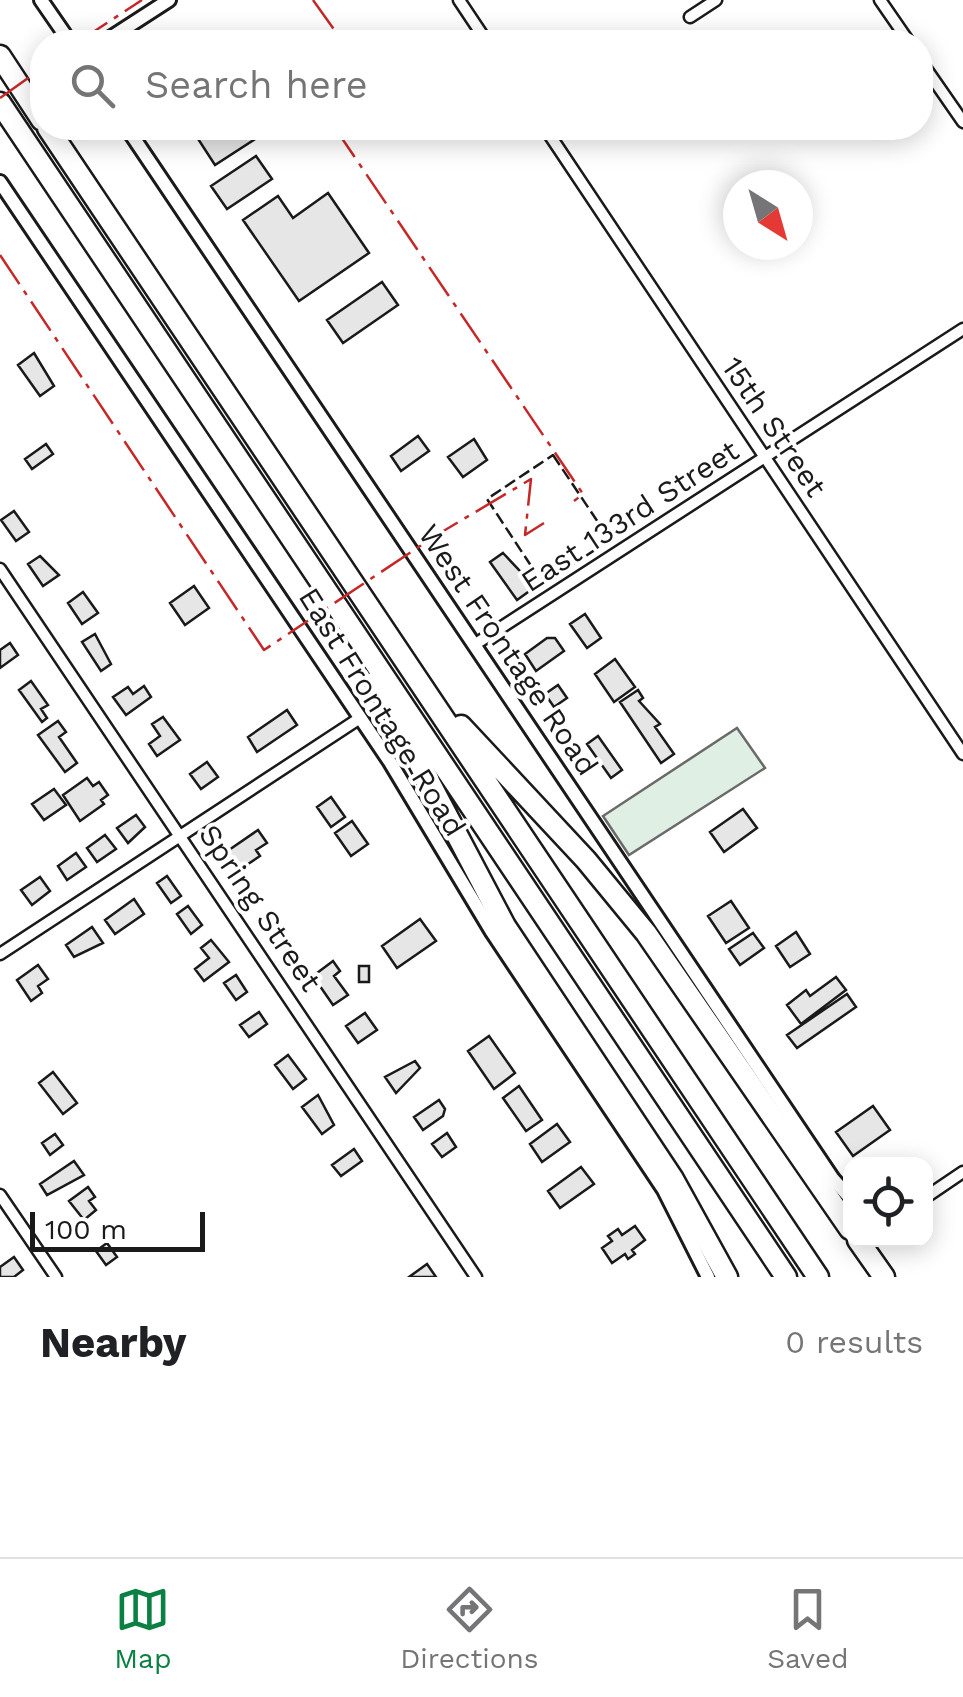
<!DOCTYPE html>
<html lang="en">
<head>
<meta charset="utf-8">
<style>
	:root { --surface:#fff; --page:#f2f2f2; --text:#202124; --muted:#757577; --line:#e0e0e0; --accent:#0b8043 }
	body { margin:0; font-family:"Work Sans",sans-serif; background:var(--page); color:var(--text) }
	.controls { position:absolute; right:30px; bottom:30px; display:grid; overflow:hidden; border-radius:20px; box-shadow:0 5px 25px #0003 }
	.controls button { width:90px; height:90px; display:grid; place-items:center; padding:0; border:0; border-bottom:2px solid var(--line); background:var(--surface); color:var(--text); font:50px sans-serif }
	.compass { position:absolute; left:723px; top:170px; width:90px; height:90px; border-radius:50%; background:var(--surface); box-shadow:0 5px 25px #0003; rotate:143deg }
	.scale { position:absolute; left:30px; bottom:25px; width:175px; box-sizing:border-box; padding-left:10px; border:5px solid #1a1a1a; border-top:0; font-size:28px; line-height:35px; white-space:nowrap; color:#1a1a1a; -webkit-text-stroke:8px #fff; paint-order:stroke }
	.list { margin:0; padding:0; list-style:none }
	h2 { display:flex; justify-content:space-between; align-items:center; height:130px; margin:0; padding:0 40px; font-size:42px }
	h2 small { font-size:32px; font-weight:400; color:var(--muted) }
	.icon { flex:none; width:55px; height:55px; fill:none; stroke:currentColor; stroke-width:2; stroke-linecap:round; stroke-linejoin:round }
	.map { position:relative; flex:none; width:963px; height:1277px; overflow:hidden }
	.search { position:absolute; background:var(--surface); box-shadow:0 5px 25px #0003; left:30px; right:30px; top:30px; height:110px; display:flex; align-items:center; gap:25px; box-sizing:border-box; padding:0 35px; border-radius:40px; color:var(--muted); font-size:38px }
	.sheet { height:280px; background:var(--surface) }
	nav { display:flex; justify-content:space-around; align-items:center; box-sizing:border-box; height:140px; border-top:2px solid var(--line); background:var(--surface); font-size:28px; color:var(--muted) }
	nav a { display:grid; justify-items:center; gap:5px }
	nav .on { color:var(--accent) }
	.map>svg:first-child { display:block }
</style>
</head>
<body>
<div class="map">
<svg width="963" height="1277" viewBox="0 0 963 1277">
	<rect width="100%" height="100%" fill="#fff"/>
	<path fill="#e0efe3" stroke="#6a6a6a" stroke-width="2.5" d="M 737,728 L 765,768 L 629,855 L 603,816 Z"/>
	<path fill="#e6e6e6" stroke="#1a1a1a" stroke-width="2.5" d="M 191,128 L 272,128 L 215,165 Z
		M 256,156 L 272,179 L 227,209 L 211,186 Z
		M 328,193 L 369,253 L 299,301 L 243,220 L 278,196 L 293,218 Z
		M 382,282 L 398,305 L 343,343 L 327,320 Z
		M 34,353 L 54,386 L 40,396 L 18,365 Z
		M 418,436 L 429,451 L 401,471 L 391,456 Z
		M 474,439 L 487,460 L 463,477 L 448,457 Z
		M 46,444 L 53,454 L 32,469 L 25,459 Z
		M 14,511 L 29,532 L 16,541 L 1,520 Z
		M 503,553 L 535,587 L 517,600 L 490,562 Z
		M 40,556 L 59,575 L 43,586 L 28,564 Z
		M 194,586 L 209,608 L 185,625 L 170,603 Z
		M 83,592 L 98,613 L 82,624 L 68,603 Z
		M 585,614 L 601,638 L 587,648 L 570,624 Z
		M 95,634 L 111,664 L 101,671 L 82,642 Z
		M 547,638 L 555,638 L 564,651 L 536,671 L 525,654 Z
		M 10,643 L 18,655 L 0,668 L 0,650 Z
		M 615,659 L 635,687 L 614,702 L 595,674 Z
		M 31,681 L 48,705 L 41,709 L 47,718 L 42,722 L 19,690 Z
		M 558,685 L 567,698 L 554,707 L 545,694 Z
		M 144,686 L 151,697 L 126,715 L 113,697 L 128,687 L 133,694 Z
		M 638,690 L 643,698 L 639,701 L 660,724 L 655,727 L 674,754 L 661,763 L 620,702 Z
		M 287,710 L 297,725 L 257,752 L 248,737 Z
		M 163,717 L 180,740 L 157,756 L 149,744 L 160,736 L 152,724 Z
		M 58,721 L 66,732 L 59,737 L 77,763 L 65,772 L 38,735 Z
		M 598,736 L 622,770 L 611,778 L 587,744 Z
		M 207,762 L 218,777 L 201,789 L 190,774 Z
		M 87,778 L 93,786 L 99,782 L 108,795 L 101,800 L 104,804 L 80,821 L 63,795 Z
		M 54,789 L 66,805 L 44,820 L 32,804 Z
		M 331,797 L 345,817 L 331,827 L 317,807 Z
		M 743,809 L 757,828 L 724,852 L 710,832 Z
		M 136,815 L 145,827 L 128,843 L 117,828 Z
		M 352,821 L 368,844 L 351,856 L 335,833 Z
		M 258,830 L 267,843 L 256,850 L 260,856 L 239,870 L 226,852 Z
		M 105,835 L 116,849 L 97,862 L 87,848 Z
		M 76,853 L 86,867 L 67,880 L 58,866 Z
		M 167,876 L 181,896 L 171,903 L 157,883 Z
		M 40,877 L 50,891 L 32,905 L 21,890 Z
		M 134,899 L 144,914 L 115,934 L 105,920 Z
		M 731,901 L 749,928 L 726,943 L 708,916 Z
		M 188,906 L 202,925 L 191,934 L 177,914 Z
		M 420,919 L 436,941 L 397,968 L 382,946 Z
		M 92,927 L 103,943 L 74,957 L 66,945 Z
		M 796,932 L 810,954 L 790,967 L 776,946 Z
		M 753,933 L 764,948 L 740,965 L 729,949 Z
		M 211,940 L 229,962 L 204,981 L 195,969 L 209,958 L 201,948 Z
		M 333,961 L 340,971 L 334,976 L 348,995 L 333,1005 L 313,976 Z
		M 38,965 L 48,979 L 38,986 L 42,993 L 31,1001 L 17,980 Z
		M 359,966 L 369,966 L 369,982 L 359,982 Z
		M 236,975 L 247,992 L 236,1000 L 224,983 Z
		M 836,977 L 846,990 L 801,1024 L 787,1005 L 806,990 L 810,996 Z
		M 847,994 L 856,1007 L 797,1048 L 787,1035 Z
		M 259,1012 L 267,1024 L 249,1037 L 240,1025 Z
		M 365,1013 L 377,1030 L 358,1043 L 346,1026 Z
		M 489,1036 L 515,1073 L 494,1089 L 468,1051 Z
		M 288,1055 L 306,1079 L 293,1089 L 275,1065 Z
		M 415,1061 L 420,1068 L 396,1093 L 385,1077 Z
		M 53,1072 L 77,1103 L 63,1114 L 39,1083 Z
		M 519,1086 L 542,1120 L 526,1131 L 503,1098 Z
		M 318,1095 L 334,1125 L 322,1134 L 302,1107 Z
		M 439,1100 L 445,1109 L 443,1116 L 423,1130 L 414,1117 Z
		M 873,1106 L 890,1130 L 853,1156 L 836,1132 Z
		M 557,1124 L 570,1142 L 542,1162 L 530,1144 Z
		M 447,1133 L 456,1147 L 442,1157 L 432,1144 Z
		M 55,1134 L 63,1145 L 50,1155 L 42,1143 Z
		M 354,1149 L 362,1161 L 341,1176 L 332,1165 Z
		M 74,1161 L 84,1175 L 47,1195 L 40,1184 Z
		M 581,1167 L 594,1184 L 560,1208 L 548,1191 Z
		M 88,1187 L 95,1197 L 89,1201 L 96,1210 L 84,1220 L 69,1201 Z
		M 635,1226 L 645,1240 L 632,1250 L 635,1254 L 628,1259 L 625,1254 L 612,1263 L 602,1248 L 612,1241 L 608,1236 L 618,1229 L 622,1235 Z
		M 107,1243 L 117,1257 L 106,1265 L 96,1251 Z
		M 14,1257 L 23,1270 L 14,1277 L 0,1277 L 0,1267 Z
		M 427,1264 L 436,1277 L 409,1277 Z"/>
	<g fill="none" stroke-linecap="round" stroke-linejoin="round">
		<defs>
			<path id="minor" d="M 459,0 L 487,42
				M 880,0 L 909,42
				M 690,17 L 716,0
				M 920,60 L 963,122
				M 545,128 L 963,754
				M 0,569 L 476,1277
				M 474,645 L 963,329
				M 0,954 L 360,718
				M 0,1195 L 56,1277
				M 926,1197 L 963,1172"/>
			<path id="tertiary" d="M 41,0 L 70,42
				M 104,42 L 169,0
				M 127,128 L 833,1179 L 850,1198
				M 0,182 L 390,762 L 492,932 L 664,1190 L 708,1277"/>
			<path id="motorway" d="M 0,56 L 42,120
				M 0,103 L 786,1277
				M 48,128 L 818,1277
				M 376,681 L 505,926 L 673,1179 L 727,1277
				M 461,726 L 586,860 L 646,933 L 850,1229
				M 858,1240 L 884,1277"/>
		</defs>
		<use href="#minor" stroke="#1a1a1a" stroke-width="15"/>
		<use href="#tertiary" stroke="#1a1a1a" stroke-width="18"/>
		<use href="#motorway" stroke="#1a1a1a" stroke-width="25"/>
		<use href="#minor" stroke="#fff" stroke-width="10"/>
		<use href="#tertiary" stroke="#fff" stroke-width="12"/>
		<use href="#motorway" stroke="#fff" stroke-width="20"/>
		<path stroke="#1a1a1a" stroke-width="2.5" stroke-dasharray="12 5" stroke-linecap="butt" d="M 553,455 L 610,540 L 543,584 L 487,499 Z"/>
		<path stroke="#c62828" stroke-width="2.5" stroke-dasharray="35 8 5 8" stroke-linecap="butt" d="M 313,0 L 343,42
			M 78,42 L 142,0
			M 0,98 L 42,68
			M 335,128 L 583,494 L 574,501
			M 0,255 L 264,650 L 435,536 L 531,479 L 525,535 L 544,523"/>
	</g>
	<g text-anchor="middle" stroke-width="8" stroke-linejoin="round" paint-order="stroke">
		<g font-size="30" fill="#1a1a1a" stroke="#fff">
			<text transform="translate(774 427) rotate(56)" y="10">15th Street</text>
			<text transform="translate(630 516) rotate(-33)" y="10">East 133rd Street</text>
			<text transform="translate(508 650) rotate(56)" y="10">West Frontage Road</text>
			<text transform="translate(382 712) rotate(58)" y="10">East Frontage Road</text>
			<text transform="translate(260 908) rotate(56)" y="10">Spring Street</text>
		</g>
	</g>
</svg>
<div class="controls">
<button><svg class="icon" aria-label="locate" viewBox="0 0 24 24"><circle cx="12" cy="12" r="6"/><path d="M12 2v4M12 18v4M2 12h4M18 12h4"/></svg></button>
</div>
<svg class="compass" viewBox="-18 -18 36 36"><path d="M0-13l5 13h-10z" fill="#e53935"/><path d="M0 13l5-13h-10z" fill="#757577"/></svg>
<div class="scale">100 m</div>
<div class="search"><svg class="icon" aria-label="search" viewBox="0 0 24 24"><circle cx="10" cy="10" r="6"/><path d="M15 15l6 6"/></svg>Search here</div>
</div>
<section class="sheet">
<h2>Nearby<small>0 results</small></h2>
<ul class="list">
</ul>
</section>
<nav>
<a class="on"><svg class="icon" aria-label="map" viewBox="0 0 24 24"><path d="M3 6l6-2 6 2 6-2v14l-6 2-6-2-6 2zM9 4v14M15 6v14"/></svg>Map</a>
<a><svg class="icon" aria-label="directions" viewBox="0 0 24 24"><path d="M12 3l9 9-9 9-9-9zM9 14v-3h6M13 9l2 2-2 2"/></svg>Directions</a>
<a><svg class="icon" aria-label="saved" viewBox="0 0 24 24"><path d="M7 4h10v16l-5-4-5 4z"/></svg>Saved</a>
</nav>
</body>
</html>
